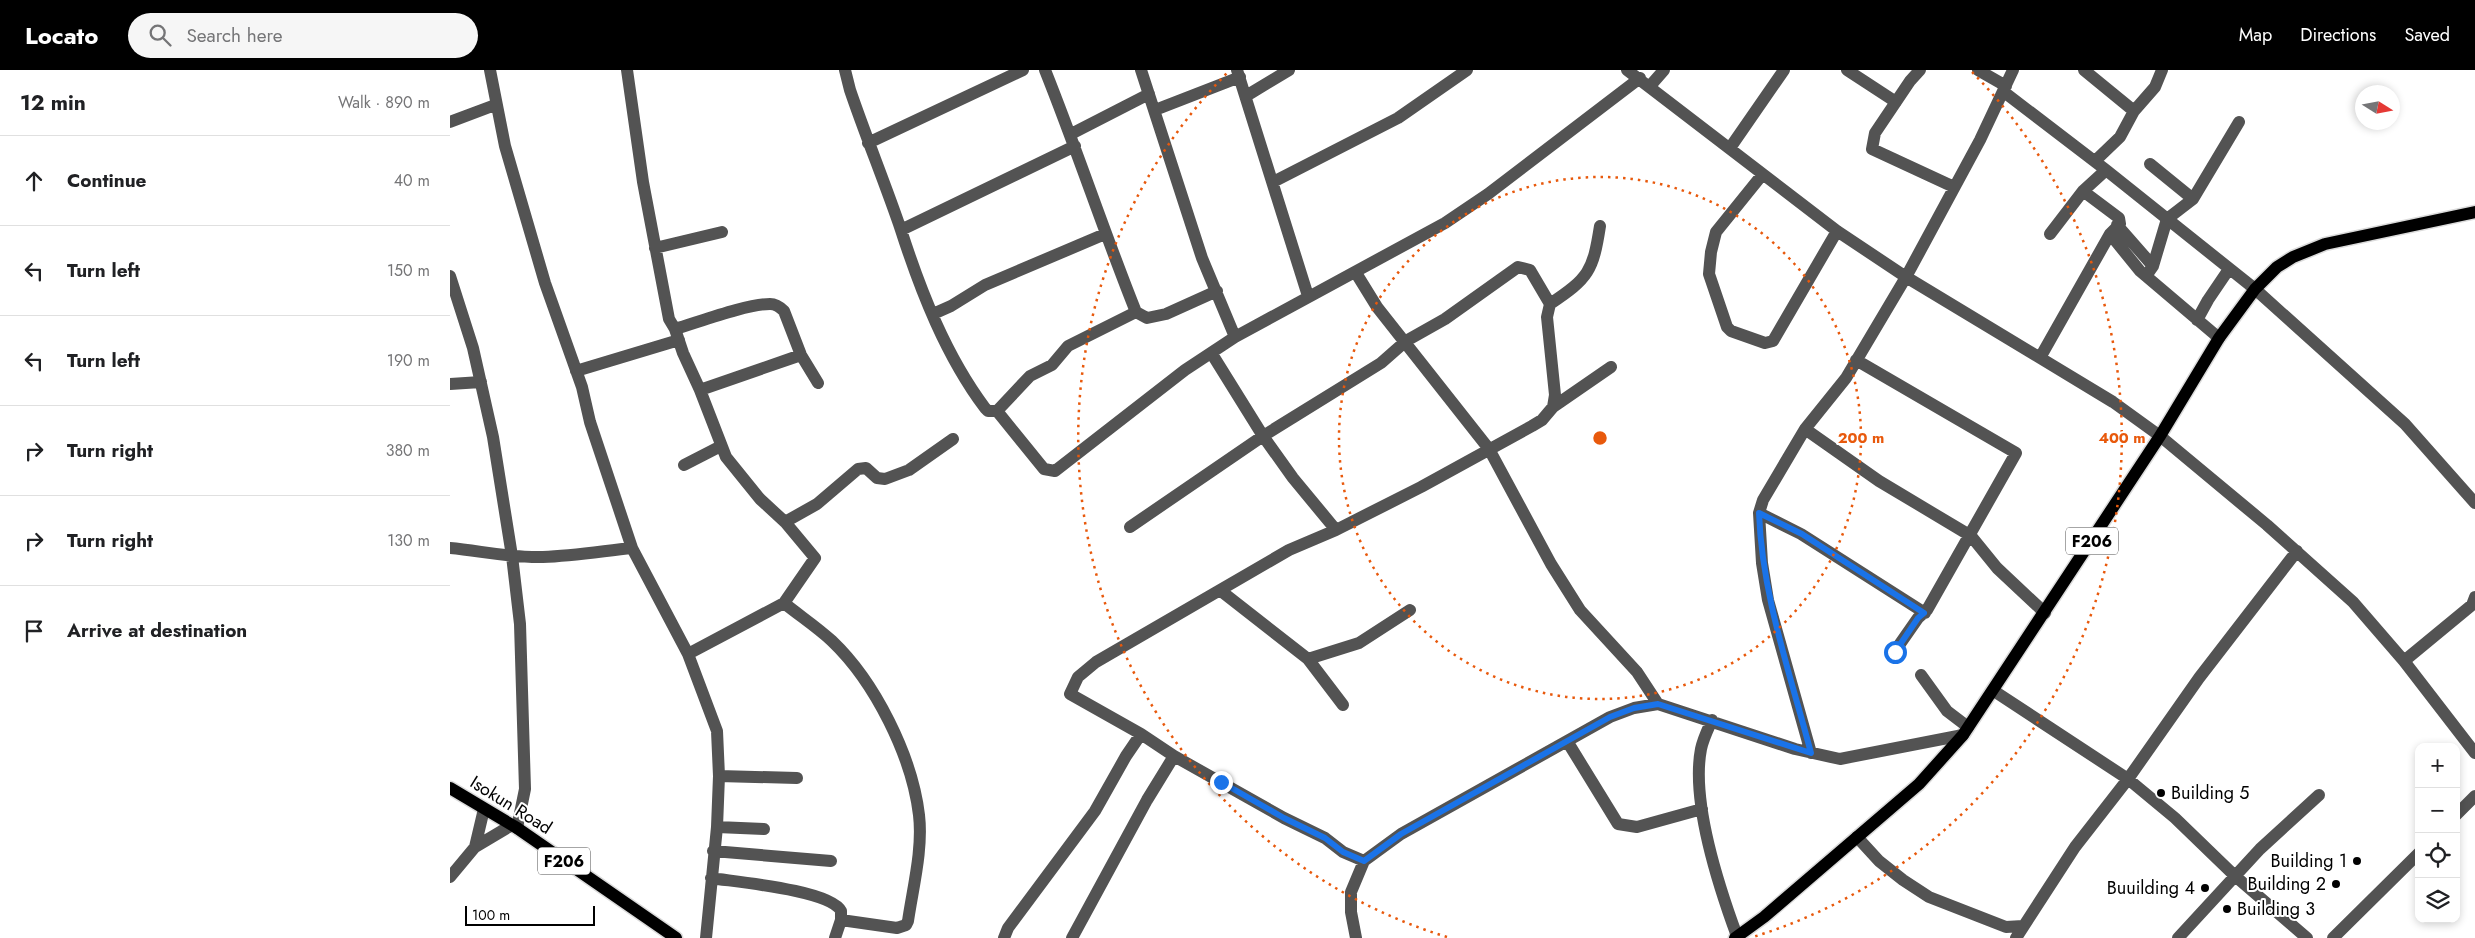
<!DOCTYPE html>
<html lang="en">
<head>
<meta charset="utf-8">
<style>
	:root { --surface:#fff; --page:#f6f6f6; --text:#202124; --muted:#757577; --line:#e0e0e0; --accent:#000 }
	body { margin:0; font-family:Jost,sans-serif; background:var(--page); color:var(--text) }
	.controls { position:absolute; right:15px; bottom:15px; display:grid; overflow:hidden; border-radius:10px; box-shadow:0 2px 8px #0003 }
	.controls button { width:45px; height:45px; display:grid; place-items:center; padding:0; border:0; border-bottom:1px solid var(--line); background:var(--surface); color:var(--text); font:25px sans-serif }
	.compass { position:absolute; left:1905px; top:15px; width:45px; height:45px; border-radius:50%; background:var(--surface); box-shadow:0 2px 8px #0003; rotate:101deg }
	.scale { position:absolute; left:15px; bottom:12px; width:130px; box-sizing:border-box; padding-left:5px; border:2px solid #000; border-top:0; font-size:14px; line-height:18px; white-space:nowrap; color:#000; -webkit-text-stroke:4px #fff; paint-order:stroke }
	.stop { position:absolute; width:15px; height:15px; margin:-11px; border:4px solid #1a73e8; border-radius:50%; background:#fff }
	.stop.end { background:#1a73e8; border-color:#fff; box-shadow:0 1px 5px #0008 }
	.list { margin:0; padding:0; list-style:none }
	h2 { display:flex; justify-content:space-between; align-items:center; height:65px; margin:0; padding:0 20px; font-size:21px }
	h2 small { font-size:16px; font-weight:400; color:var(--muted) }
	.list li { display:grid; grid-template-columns:32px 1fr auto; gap:15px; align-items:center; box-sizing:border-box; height:90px; padding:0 20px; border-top:1px solid var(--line) }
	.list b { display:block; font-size:19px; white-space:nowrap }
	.list em { font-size:16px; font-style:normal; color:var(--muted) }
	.icon { flex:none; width:28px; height:28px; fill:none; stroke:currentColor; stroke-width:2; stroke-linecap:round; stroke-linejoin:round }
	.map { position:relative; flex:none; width:2025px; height:868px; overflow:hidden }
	header { display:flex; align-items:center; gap:30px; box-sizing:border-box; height:70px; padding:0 25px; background:var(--accent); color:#fff }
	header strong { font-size:24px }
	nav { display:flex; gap:28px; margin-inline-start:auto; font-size:18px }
	.search { width:350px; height:45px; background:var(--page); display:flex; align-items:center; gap:12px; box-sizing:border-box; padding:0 18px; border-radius:28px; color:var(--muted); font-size:19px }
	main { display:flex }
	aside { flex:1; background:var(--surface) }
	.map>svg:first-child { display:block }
</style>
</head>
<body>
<header>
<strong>Locato</strong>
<div class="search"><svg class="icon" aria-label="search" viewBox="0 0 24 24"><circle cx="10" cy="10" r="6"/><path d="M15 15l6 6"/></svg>Search here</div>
<nav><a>Map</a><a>Directions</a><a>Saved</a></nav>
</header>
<main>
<aside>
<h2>12 min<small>Walk · 890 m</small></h2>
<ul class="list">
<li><svg class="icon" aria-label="ahead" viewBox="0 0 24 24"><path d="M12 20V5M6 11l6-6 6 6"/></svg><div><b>Continue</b></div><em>40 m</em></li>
<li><svg class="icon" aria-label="left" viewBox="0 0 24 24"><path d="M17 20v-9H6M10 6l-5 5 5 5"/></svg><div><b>Turn left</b></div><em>150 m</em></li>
<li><svg class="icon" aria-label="left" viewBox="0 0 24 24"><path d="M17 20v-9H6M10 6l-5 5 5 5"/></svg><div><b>Turn left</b></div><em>190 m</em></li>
<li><svg class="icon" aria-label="right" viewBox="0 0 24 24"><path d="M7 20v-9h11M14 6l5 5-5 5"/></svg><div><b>Turn right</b></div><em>380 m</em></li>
<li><svg class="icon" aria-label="right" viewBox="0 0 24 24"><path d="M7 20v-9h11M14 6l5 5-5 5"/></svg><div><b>Turn right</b></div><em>130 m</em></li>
<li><svg class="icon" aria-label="arrive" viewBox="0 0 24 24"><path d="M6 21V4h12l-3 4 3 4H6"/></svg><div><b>Arrive at destination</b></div></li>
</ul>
</aside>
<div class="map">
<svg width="2025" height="868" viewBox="0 0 2025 868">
	<rect width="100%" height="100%" fill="#fff"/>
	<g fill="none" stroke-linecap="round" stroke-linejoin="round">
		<defs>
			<path id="major" d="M 0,718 L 67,758 L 226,868
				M 1285,868 L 1314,847 L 1469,714 L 1513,665 L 1710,366 L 1769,268 L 1805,219 L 1827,197 L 1843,187 L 1875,174 L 2025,142"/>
		</defs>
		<use href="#major" stroke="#dbdbdb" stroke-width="15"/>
		<path stroke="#535353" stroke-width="12" d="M 40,0 L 55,76 L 95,213 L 132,317 L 140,352 L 182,478 L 238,584 L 267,661 L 269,706 L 267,757 L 256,868
			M 177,0 L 193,112 L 219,249 L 225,259 L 233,283 L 250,320 L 276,387 L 310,429 L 335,452 L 365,488 L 334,533 L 238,584
			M 395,0 L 400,20 C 416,67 435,113 451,160 C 471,222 496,286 535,338 L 538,341 L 547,341 L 580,306 L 602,295 L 618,276 L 686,242
			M 595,0 C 627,80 654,162 686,242 L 697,248 L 716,244 L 767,221
			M 691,0 L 752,188 L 785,267
			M 787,0 L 858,226
			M 1177,0 L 1387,161 L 1456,207 L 1663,332 L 1710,366 L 1817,455 L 1903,532 L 1954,591 L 2025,683
			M 1397,0 L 1446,32
			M 1470,0 L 1460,11 L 1425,63 L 1422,79 L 1504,117
			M 1528,0 L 1556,16
			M 1634,0 L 1684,41
			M 1200,16 L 1214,0
			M 1554,22 L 1656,100 L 1805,219 L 1955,354 L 2025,433
			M 796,26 L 839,0
			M 705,40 L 790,7
			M 0,52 L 45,35
			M 621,64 L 699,24
			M 418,73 L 573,0
			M 1280,78 L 1334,0
			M 1645,91 L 1670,67 L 1684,41 L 1705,17 L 1712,0
			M 1700,94 L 1743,129
			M 1312,105 L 1266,162 L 1261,182 L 1259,204 L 1277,257 L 1281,261 L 1315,273 L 1323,271 L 1387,161
			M 823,112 L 948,48 L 1017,0
			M 1667,155 L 1703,196
			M 451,160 L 625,76
			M 1600,164 L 1633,121 L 1656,100
			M 1660,164 L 1690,201 L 1769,268
			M 205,178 L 272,162
			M 906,203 L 927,237 L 1039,379 L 1101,494 L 1130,540 L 1187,602 L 1208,634
			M 0,206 L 23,278 L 43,367 L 62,486 L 70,554 L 75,719 L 67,758
			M 1696,206 L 1703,196 L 1717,149 L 1743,129 L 1789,52
			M 483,244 L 501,236 L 535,215 L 655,164
			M 1747,250 L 1758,230 L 1779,199
			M 225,259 C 249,252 297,234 320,234 C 326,234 330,237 334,241 L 351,285 L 368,313
			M 762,284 L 813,366 L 843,408 L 886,460
			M 1591,286 L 1660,164 L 1670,154 L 1669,148 L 1633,121
			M 1406,290 L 1566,383 L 1477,540 L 1468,548 L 1445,581
			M 126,301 L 229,270
			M 0,314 L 31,312
			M 250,320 L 351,285
			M 1103,337 L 1105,325 L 1097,247 L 1100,234 C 1139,208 1143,201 1150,156
			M 547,341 L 594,399 L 605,401 L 735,300 L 785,267 L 995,153 L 1038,124 L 1190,8
			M 1355,359 L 1429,411 L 1521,466 L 1547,498 L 1595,543
			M 234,395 L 271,376
			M 1309,443 L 1351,464 L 1475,543
			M 335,452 L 367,434 L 408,399 L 416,398 L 427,408 L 435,409 L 459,400 L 503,369
			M 680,457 L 813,366 L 931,293 L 956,271 L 995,249 L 1068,197 L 1080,200 L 1100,234
			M 0,478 C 31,481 62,488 93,487 C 123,486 153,481 182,478
			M 771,521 L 858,589 L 893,635
			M 334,533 C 350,546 367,557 382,571 C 425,612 462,686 469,745 C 473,779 463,817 458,851 L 456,855 L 447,858 L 391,850
			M 858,589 L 909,573 L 960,540
			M 1954,591 L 2022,535 L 2025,527
			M 1471,605 L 1497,641 L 1518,657
			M 1544,621 L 1678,709 L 1725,748 L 1785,806 L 1857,868
			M 1262,650 C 1258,659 1253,669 1251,679 C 1241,731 1269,817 1287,866
			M 1117,671 L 1168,754 L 1187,757 L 1252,739
			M 1361,683 L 1318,530 L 1312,493 L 1309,443 L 1313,430 L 1355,359 L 1396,308 L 1456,207 L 1530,70 L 1563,0
			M 269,706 L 347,708
			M 2006,745 L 2025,726
			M 267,757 L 314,759
			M 1407,767 L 1429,791 L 1453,810 L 1479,827 L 1556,857 L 1573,856
			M 25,777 L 34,739
			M 263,781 L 381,791
			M 914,791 L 893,782 L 875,768 L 834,748 L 724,686 L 691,664 L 620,624 L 628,607 L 646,592 L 839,480 L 886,460 L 971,417 L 1082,356 L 1092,350 L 1103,337 L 1161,297
			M 0,807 L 25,777 L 62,755
			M 261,808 C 286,812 380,820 391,841 L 391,850 L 385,868
			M 554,868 L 558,858 L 645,741 L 676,686 L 691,664
			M 622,868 L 697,730 L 724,686
			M 906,868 L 901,842 L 901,822 L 914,791 L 951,764 L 1160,647 L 1184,638 L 1208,634 L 1345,679 L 1390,689 L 1513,665
			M 1566,868 L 1625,777 L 1678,709 L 1749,608 L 1847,481
			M 1728,868 L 1810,779 L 1869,725
			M 1883,868 L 1969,783"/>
		<use href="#major" stroke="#000" stroke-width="12"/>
	</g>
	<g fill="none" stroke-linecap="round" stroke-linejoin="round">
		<path stroke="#1a73e8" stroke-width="6" d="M 771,712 L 834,748 L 875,768 L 893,782 L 914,791 L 951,764 L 1160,647 L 1184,638 L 1208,634 L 1361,683 C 1340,603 1312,525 1309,443 L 1352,464 L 1474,543 L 1468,548 L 1445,582"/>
	</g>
	<g fill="none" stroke="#e8590c" stroke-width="2.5" stroke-dasharray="2.5 5">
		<circle cx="1150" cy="368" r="261"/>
		<path d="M997 867A522 522 0 0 1 778 2M1522 2A522 522 0 0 1 1303 867"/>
	</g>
	<g fill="#000" stroke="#fff" stroke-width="2">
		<circle cx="1711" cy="723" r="5"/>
		<circle cx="1907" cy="791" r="5"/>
		<circle cx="1886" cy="814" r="5"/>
		<circle cx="1755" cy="818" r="5"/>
		<circle cx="1777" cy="839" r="5"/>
	</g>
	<g text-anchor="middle" stroke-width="4" stroke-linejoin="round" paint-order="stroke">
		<g fill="#fff" stroke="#4c4c4c" stroke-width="1">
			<rect x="1616" y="457.5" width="52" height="27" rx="4"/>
			<rect x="88" y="777.5" width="52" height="27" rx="4"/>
		</g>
		<g font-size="16" font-weight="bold" fill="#000">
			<text x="1642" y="477">F206</text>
			<text x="114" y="797">F206</text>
		</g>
		<g font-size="18" fill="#000" stroke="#fff" text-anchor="end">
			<text x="1721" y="729" text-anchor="start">Building 5</text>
			<text x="1897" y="797">Building 1</text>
			<text x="1876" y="820">Building 2</text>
			<text x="1745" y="824">Buuilding 4</text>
			<text x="1787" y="845" text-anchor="start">Building 3</text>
		</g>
		<g font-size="18" fill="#000" stroke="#fff">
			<text transform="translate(61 735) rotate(32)" y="6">Isokun Road</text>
		</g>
	</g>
	<circle cx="1150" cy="368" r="8" fill="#e8590c" stroke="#fff" stroke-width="2.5"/>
	<g font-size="15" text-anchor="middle" font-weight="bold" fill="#e8590c" stroke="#fff" stroke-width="4" stroke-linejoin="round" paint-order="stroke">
		<text x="1411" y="373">200 m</text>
		<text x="1672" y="373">400 m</text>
	</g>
</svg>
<div class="controls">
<button>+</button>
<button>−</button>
<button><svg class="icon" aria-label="locate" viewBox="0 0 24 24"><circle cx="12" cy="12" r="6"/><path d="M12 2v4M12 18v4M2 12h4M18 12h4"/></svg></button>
<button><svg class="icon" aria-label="layers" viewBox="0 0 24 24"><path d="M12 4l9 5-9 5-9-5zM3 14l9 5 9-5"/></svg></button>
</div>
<svg class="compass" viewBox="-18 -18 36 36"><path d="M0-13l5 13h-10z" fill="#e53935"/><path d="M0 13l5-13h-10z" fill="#757577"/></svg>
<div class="scale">100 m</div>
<div class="stop" style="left:1445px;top:582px"></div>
<div class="stop end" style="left:771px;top:712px"></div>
</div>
</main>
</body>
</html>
